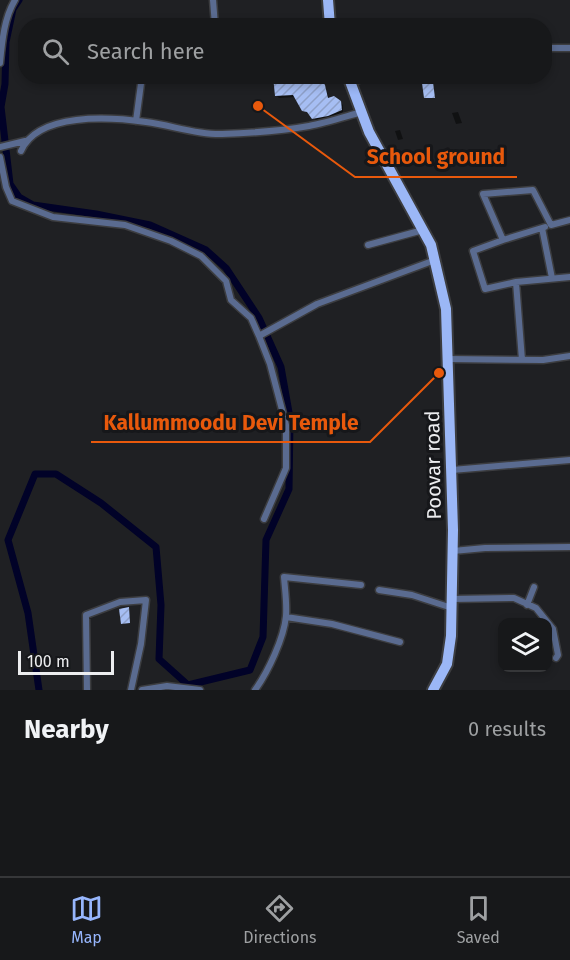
<!DOCTYPE html>
<html lang="en">
<head>
<meta charset="utf-8">
<style>
	:root { --surface:#17181a; --page:#242527; --text:#f1f3f6; --muted:#9ea0a2; --line:#363739; --accent:#97b6fd }
	body { margin:0; font-family:"Fira Sans",sans-serif; background:var(--page); color:var(--text) }
	.controls { position:absolute; right:18px; bottom:18px; display:grid; overflow:hidden; border-radius:12px; box-shadow:0 3px 9px #0003 }
	.controls button { width:54px; height:54px; display:grid; place-items:center; padding:0; border:0; border-bottom:2px solid var(--line); background:var(--surface); color:var(--text); font:30px sans-serif }
	.scale { position:absolute; left:18px; bottom:15px; width:96px; box-sizing:border-box; padding-left:6px; border:3px solid #ecedef; border-top:0; font-size:16px; line-height:21px; white-space:nowrap; color:#ecedef; -webkit-text-stroke:4px #16171a; paint-order:stroke }
	.list { margin:0; padding:0; list-style:none }
	h2 { display:flex; justify-content:space-between; align-items:center; height:78px; margin:0; padding:0 24px; font-size:26px }
	h2 small { font-size:20px; font-weight:400; color:var(--muted) }
	.icon { flex:none; width:33px; height:33px; fill:none; stroke:currentColor; stroke-width:2; stroke-linecap:round; stroke-linejoin:round }
	.map { position:relative; flex:none; width:570px; height:690px; overflow:hidden }
	.search { position:absolute; background:var(--surface); box-shadow:0 3px 9px #0003; left:18px; right:18px; top:18px; height:66px; display:flex; align-items:center; gap:15px; box-sizing:border-box; padding:0 21px; border-radius:24px; color:var(--muted); font-size:22px }
	.sheet { height:186px; background:var(--surface) }
	nav { display:flex; justify-content:space-around; align-items:center; box-sizing:border-box; height:84px; border-top:2px solid var(--line); background:var(--surface); font-size:16px; color:var(--muted) }
	nav a { display:grid; justify-items:center; gap:3px }
	nav .on { color:var(--accent) }
	.map>svg:first-child { display:block }
</style>
</head>
<body>
<div class="map">
<svg width="570" height="690" viewBox="0 0 570 690">
	<defs>
		<pattern id="building-hatch" width="6" height="6" patternUnits="userSpaceOnUse" patternTransform="scale(1.5)"><rect width="6" height="6" fill="#a6bef3"/><path d="M-1 1l2-2M0 6l6-6M5 7l2-2" fill="none" stroke="#8ea0c8"/></pattern>
	</defs>
	<rect width="100%" height="100%" fill="#1f2023"/>
	<path fill="#0007" d="M 287,76 L 315,76 L 316,85 L 325,86 L 329,99 L 340,102 L 343,105 L 343,112 L 331,118 L 316,120 L 311,114 L 303,110 L 296,97 L 279,98 L 276,95 Z
		M 458,112 L 462,123 L 456,124 L 452,113 Z
		M 400,130 L 403,139 L 398,140 L 395,131 Z"/>
	<g fill="none" stroke-linecap="round" stroke-linejoin="round">
		<path stroke="#010228" stroke-width="7" d="M 19,0 L 13,9 L 6,42 L 5,84 L 1,107 L 10,184 L 19,197 L 33,205 L 96,214 L 150,225 L 206,250 L 226,268 L 259,318 L 281,367 L 290,418 L 289,489 L 266,540 L 263,637 L 250,670 L 188,685 L 159,659 L 161,605 L 156,547 L 101,503 L 56,474 L 35,474 L 8,540 L 28,613 L 39,690"/>
	</g>
	<path fill="url(#building-hatch)" d="M 273,76 L 313,76 L 314,83 L 323,82 L 325,85 L 328,98 L 334,96 L 341,101 L 342,110 L 328,116 L 312,119 L 307,112 L 302,111 L 293,95 L 275,96 Z
		M 433,82 L 435,98 L 424,98 L 422,83 Z
		M 129,607 L 130,623 L 121,624 L 119,609 Z"/>
	<g fill="none" stroke-linecap="round" stroke-linejoin="round">
		<defs>
			<path id="street" d="M 213,0 L 215,26
				M 544,48 L 570,48
				M 0,63 C 2,42 4,18 15,0
				M 350,83 L 371,76
				M 136,121 L 142,76
				M 0,147 L 25,141
				M 21,151 C 38,112 110,117 146,122 C 171,125 197,135 222,134 C 251,133 281,131 309,126 C 326,123 344,117 362,112
				M 0,157 L 6,187 L 12,201 L 53,217 L 125,225 L 171,241 L 201,256 L 226,281 L 231,300 L 251,318 L 259,336 L 270,364 L 286,425 L 286,468 L 264,519
				M 570,220 L 551,225 L 533,190 L 483,194 L 503,240 L 473,251 L 485,289 L 516,282 L 570,277
				M 542,228 L 552,278
				M 503,240 L 545,227
				M 368,245 L 423,230
				M 516,282 L 522,360
				M 259,336 L 317,304 L 435,260
				M 448,359 L 543,360 L 570,356
				M 452,470 L 570,460
				M 453,551 L 485,548 L 570,547
				M 379,590 L 412,595 L 452,608
				M 452,599 L 514,598 L 536,608 L 553,629 L 558,655 L 556,658
				M 527,605 L 534,587
				M 286,617 L 332,624 L 400,642
				M 87,690 L 86,615 L 120,602 L 146,600 L 141,644 L 131,690
				M 142,690 L 167,686 L 200,690
				M 255,690 C 268,672 284,638 286,616 C 287,603 285,590 284,577 L 361,585"/>
			<path id="primary" d="M 328,0 L 330,26
				M 348,76 L 369,132 L 431,245 L 446,309 L 453,530 L 451,636 L 447,664 L 433,690"/>
		</defs>
		<use href="#street" stroke="#3c3d40" stroke-width="9"/>
		<use href="#primary" stroke="#3c3d40" stroke-width="14"/>
		<use href="#street" stroke="#5a6b90" stroke-width="6"/>
		<use href="#primary" stroke="#9bb7f6" stroke-width="10"/>
	</g>
	<g text-anchor="middle" stroke-width="6" stroke-linejoin="round" paint-order="stroke">
		<g font-size="20" fill="#ecedef" stroke="#16171a">
			<text transform="translate(433 465) rotate(-91)" y="7">Poovar road</text>
		</g>
	</g>
	<path fill="none" stroke="#e8590c" stroke-width="2" d="M258 106L355 177H517M439 373L370 442H91"/>
	<g fill="#e8590c" stroke="#16171a" stroke-width="2">
		<circle cx="258" cy="106" r="6"/>
		<circle cx="439" cy="373" r="6"/>
	</g>
	<g font-size="21" text-anchor="middle" font-weight="bold" fill="#e8590c" stroke="#16171a" stroke-width="6" stroke-linejoin="round" paint-order="stroke">
		<text x="436" y="164">School ground</text>
		<text x="231" y="430">Kallummoodu Devi Temple</text>
	</g>
</svg>
<div class="controls">
<button><svg class="icon" aria-label="layers" viewBox="0 0 24 24"><path d="M12 4l9 5-9 5-9-5zM3 14l9 5 9-5"/></svg></button>
</div>
<div class="scale">100 m</div>
<div class="search"><svg class="icon" aria-label="search" viewBox="0 0 24 24"><circle cx="10" cy="10" r="6"/><path d="M15 15l6 6"/></svg>Search here</div>
</div>
<section class="sheet">
<h2>Nearby<small>0 results</small></h2>
<ul class="list">
</ul>
</section>
<nav>
<a class="on"><svg class="icon" aria-label="map" viewBox="0 0 24 24"><path d="M3 6l6-2 6 2 6-2v14l-6 2-6-2-6 2zM9 4v14M15 6v14"/></svg>Map</a>
<a><svg class="icon" aria-label="directions" viewBox="0 0 24 24"><path d="M12 3l9 9-9 9-9-9zM9 14v-3h6M13 9l2 2-2 2"/></svg>Directions</a>
<a><svg class="icon" aria-label="saved" viewBox="0 0 24 24"><path d="M7 4h10v16l-5-4-5 4z"/></svg>Saved</a>
</nav>
</body>
</html>
